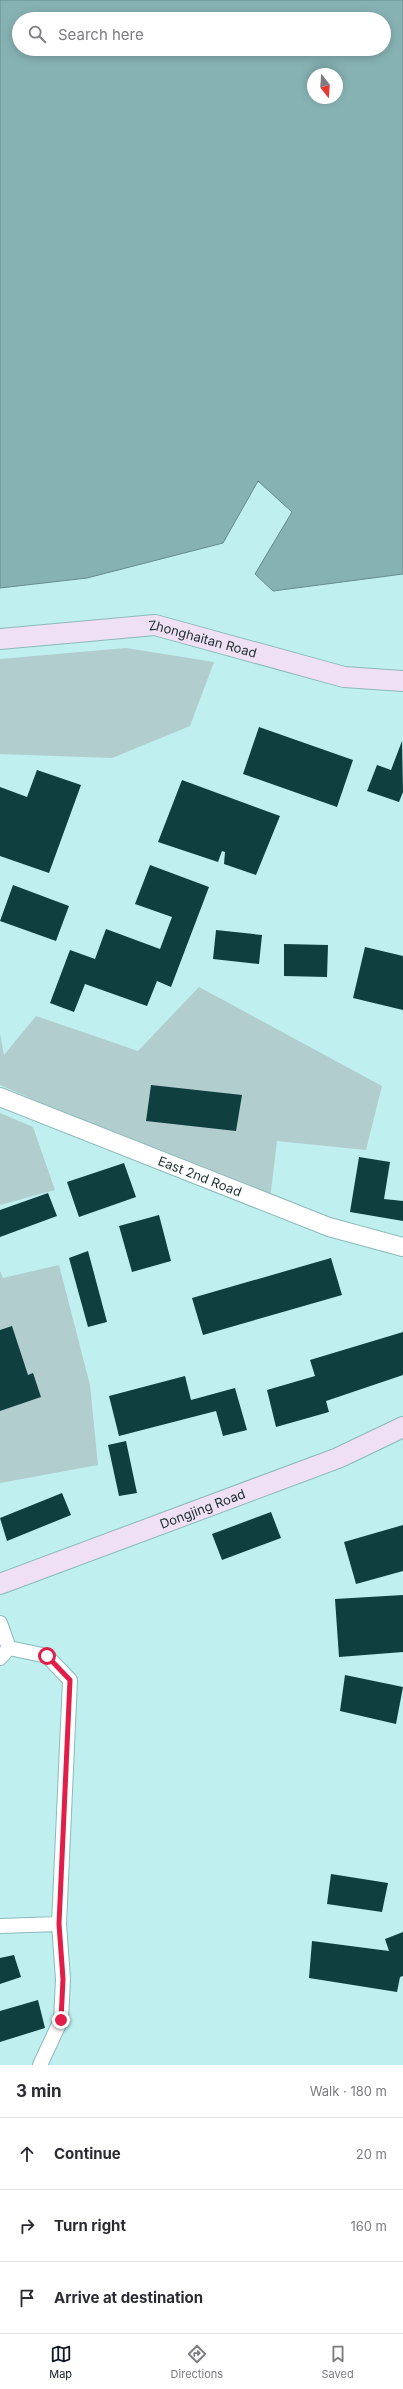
<!DOCTYPE html>
<html lang="en">
<head>
<meta charset="utf-8">
<style>
	:root { --surface:#fff; --page:#f2f2f3; --text:#2b2b33; --muted:#7c7c81; --line:#e1e1e2; --accent:#111827 }
	body { margin:0; font-family:Inter,sans-serif; background:var(--page); color:var(--text) }
	.compass { position:absolute; left:307px; top:68px; width:36px; height:36px; border-radius:50%; background:var(--surface); box-shadow:0 2px 10px #0003; rotate:163deg }
	.stop { position:absolute; width:12px; height:12px; margin:-9px; border:3px solid #e11d48; border-radius:50%; background:#fff }
	.stop.end { background:#e11d48; border-color:#fff; box-shadow:0 1px 4px #0008 }
	.list { margin:0; padding:0; list-style:none }
	h2 { display:flex; justify-content:space-between; align-items:center; height:52px; margin:0; padding:0 16px; font-size:17px }
	h2 small { font-size:13px; font-weight:400; color:var(--muted) }
	.list li { display:grid; grid-template-columns:26px 1fr auto; gap:12px; align-items:center; box-sizing:border-box; height:72px; padding:0 16px; border-top:1px solid var(--line) }
	.list b { display:block; font-size:15px; white-space:nowrap }
	.list em { font-size:13px; font-style:normal; color:var(--muted) }
	.icon { flex:none; width:22px; height:22px; fill:none; stroke:currentColor; stroke-width:2; stroke-linecap:round; stroke-linejoin:round }
	.map { position:relative; flex:none; width:403px; height:2065px; overflow:hidden }
	.search { position:absolute; background:var(--surface); box-shadow:0 2px 10px #0003; left:12px; right:12px; top:12px; height:44px; display:flex; align-items:center; gap:10px; box-sizing:border-box; padding:0 14px; border-radius:22px; color:var(--muted); font-size:15px }
	.sheet { height:268px; background:var(--surface) }
	nav { display:flex; justify-content:space-around; align-items:center; box-sizing:border-box; height:56px; border-top:1px solid var(--line); background:var(--surface); font-size:11px; color:var(--muted) }
	nav a { display:grid; justify-items:center; gap:2px }
	nav .on { color:var(--accent) }
	.map>svg:first-child { display:block }
</style>
</head>
<body>
<div class="map">
<svg width="403" height="2065" viewBox="0 0 403 2065">
	<rect width="100%" height="100%" fill="#bfefef"/>
	<path fill="#b2cdcd" d="M 126,648 L 214,662 L 190,726 L 112,758 L 0,754 L 0,659 Z
		M 199,987 L 382,1086 L 366,1150 L 277,1141 L 270,1199 L 240,1188 L 0,1085 L 0,1034 L 4,1055 L 36,1016 L 138,1051 Z
		M 0,1113 L 33,1127 L 55,1190 L 0,1205 Z
		M 59,1265 L 90,1385 L 98,1465 L 0,1483 L 0,1271 L 3,1278 Z"/>
	<path fill="#87b2b3" stroke="#678b8c" fill-rule="evenodd" d="M 0,0 L 403,0 L 403,574 L 273,591 L 255,574 L 292,512 L 258,481 L 223,543 L 87,578 L 0,588 ZM 19,19 L 384,19 L 384,49 L 19,49 ZM 313,74 L 337,74 L 337,98 L 313,98 Z"/>
	<path fill="#103f40" d="M 259,727 L 353,760 L 337,807 L 243,774 Z
		M 402,741 L 403,792 L 399,802 L 367,791 L 377,765 L 391,770 Z
		M 37,770 L 81,785 L 49,873 L 0,856 L 0,787 L 27,797 Z
		M 182,780 L 280,816 L 256,875 L 224,864 L 225,852 L 222,851 L 218,862 L 158,842 Z
		M 150,865 L 209,887 L 171,987 L 157,981 L 147,1006 L 85,984 L 74,1012 L 50,1003 L 70,950 L 95,959 L 106,929 L 160,949 L 172,917 L 135,904 Z
		M 13,885 L 69,906 L 56,941 L 0,921 Z
		M 216,930 L 262,935 L 259,964 L 213,959 Z
		M 284,944 L 328,945 L 327,977 L 284,976 Z
		M 365,947 L 403,956 L 403,1010 L 353,998 Z
		M 151,1085 L 242,1095 L 236,1131 L 146,1121 Z
		M 359,1157 L 390,1162 L 384,1199 L 403,1201 L 403,1221 L 350,1212 Z
		M 124,1163 L 136,1197 L 79,1217 L 67,1182 Z
		M 48,1193 L 57,1216 L 0,1237 L 0,1210 Z
		M 159,1215 L 171,1261 L 132,1272 L 119,1226 Z
		M 88,1251 L 107,1322 L 88,1327 L 69,1258 Z
		M 331,1258 L 342,1295 L 203,1335 L 192,1298 Z
		M 12,1326 L 28,1375 L 33,1373 L 41,1397 L 0,1411 L 0,1330 Z
		M 403,1332 L 403,1375 L 326,1401 L 329,1412 L 276,1427 L 267,1390 L 315,1376 L 310,1360 Z
		M 185,1376 L 191,1400 L 235,1388 L 247,1430 L 223,1436 L 216,1411 L 119,1436 L 109,1396 Z
		M 126,1441 L 137,1493 L 119,1496 L 108,1445 Z
		M 62,1493 L 71,1515 L 7,1541 L 0,1518 Z
		M 271,1512 L 281,1538 L 222,1560 L 212,1534 Z
		M 403,1525 L 403,1571 L 356,1584 L 344,1542 Z
		M 403,1595 L 403,1652 L 339,1657 L 335,1599 Z
		M 345,1675 L 403,1687 L 396,1724 L 340,1711 Z
		M 331,1874 L 388,1883 L 382,1912 L 327,1904 Z
		M 403,1932 L 403,1976 L 400,1977 L 397,1992 L 309,1978 L 312,1941 L 389,1951 L 385,1939 Z
		M 14,1955 L 21,1977 L 0,1984 L 0,1958 Z
		M 38,2000 L 45,2028 L 0,2042 L 0,2011 Z"/>
	<g fill="none" stroke-linecap="round" stroke-linejoin="round">
		<defs>
			<path id="minor" d="M 0,1623 L 9,1648 L 0,1658
				M 9,1648 L 47,1656 L 70,1680 L 59,1924 L 63,1979 L 61,2020 L 40,2065
				M 0,1926 L 59,1924"/>
			<g id="tertiary">
				<path id="s1" d="M 0,1097 L 329,1227 L 403,1247"/>
			</g>
			<g id="secondary">
				<path id="s2" d="M 0,639 L 155,625 L 344,677 L 403,681"/>
				<path id="s3" d="M 0,1584 L 338,1458 L 403,1427"/>
			</g>
		</defs>
		<use href="#minor" stroke="#8cbabb" stroke-width="16"/>
		<use href="#tertiary" stroke="#8cbabb" stroke-width="20"/>
		<use href="#secondary" stroke="#8cbabb" stroke-width="22"/>
		<use href="#minor" stroke="#fff" stroke-width="14"/>
		<use href="#tertiary" stroke="#fff" stroke-width="18"/>
		<use href="#secondary" stroke="#f0e0f5" stroke-width="20"/>
	</g>
	<g fill="none" stroke-linecap="round" stroke-linejoin="round">
		<path stroke="#e11d48" stroke-width="5" d="M 47,1656 L 70,1680 L 59,1924 L 63,1979 L 61,2020"/>
	</g>
	<g text-anchor="middle" stroke-width="4" stroke-linejoin="round" paint-order="stroke">
		<g font-size="13" fill="#1d3030" stroke="#ccfcfd">
			<text dy="5" stroke="none"><textPath href="#s2" startOffset="205">Zhonghaitan Road</textPath></text>
			<text dy="5" stroke="none"><textPath href="#s1" startOffset="215">East 2nd Road</textPath></text>
			<text dy="5" stroke="none"><textPath href="#s3" startOffset="216">Dongjing Road</textPath></text>
		</g>
	</g>
</svg>
<svg class="compass" viewBox="-18 -18 36 36"><path d="M0-13l5 13h-10z" fill="#e53935"/><path d="M0 13l5-13h-10z" fill="#7c7c81"/></svg>
<div class="stop" style="left:47px;top:1656px"></div>
<div class="stop end" style="left:61px;top:2020px"></div>
<div class="search"><svg class="icon" aria-label="search" viewBox="0 0 24 24"><circle cx="10" cy="10" r="6"/><path d="M15 15l6 6"/></svg>Search here</div>
</div>
<section class="sheet">
<h2>3 min<small>Walk · 180 m</small></h2>
<ul class="list">
<li><svg class="icon" aria-label="ahead" viewBox="0 0 24 24"><path d="M12 20V5M6 11l6-6 6 6"/></svg><div><b>Continue</b></div><em>20 m</em></li>
<li><svg class="icon" aria-label="right" viewBox="0 0 24 24"><path d="M7 20v-9h11M14 6l5 5-5 5"/></svg><div><b>Turn right</b></div><em>160 m</em></li>
<li><svg class="icon" aria-label="arrive" viewBox="0 0 24 24"><path d="M6 21V4h12l-3 4 3 4H6"/></svg><div><b>Arrive at destination</b></div></li>
</ul>
</section>
<nav>
<a class="on"><svg class="icon" aria-label="map" viewBox="0 0 24 24"><path d="M3 6l6-2 6 2 6-2v14l-6 2-6-2-6 2zM9 4v14M15 6v14"/></svg>Map</a>
<a><svg class="icon" aria-label="directions" viewBox="0 0 24 24"><path d="M12 3l9 9-9 9-9-9zM9 14v-3h6M13 9l2 2-2 2"/></svg>Directions</a>
<a><svg class="icon" aria-label="saved" viewBox="0 0 24 24"><path d="M7 4h10v16l-5-4-5 4z"/></svg>Saved</a>
</nav>
</body>
</html>
